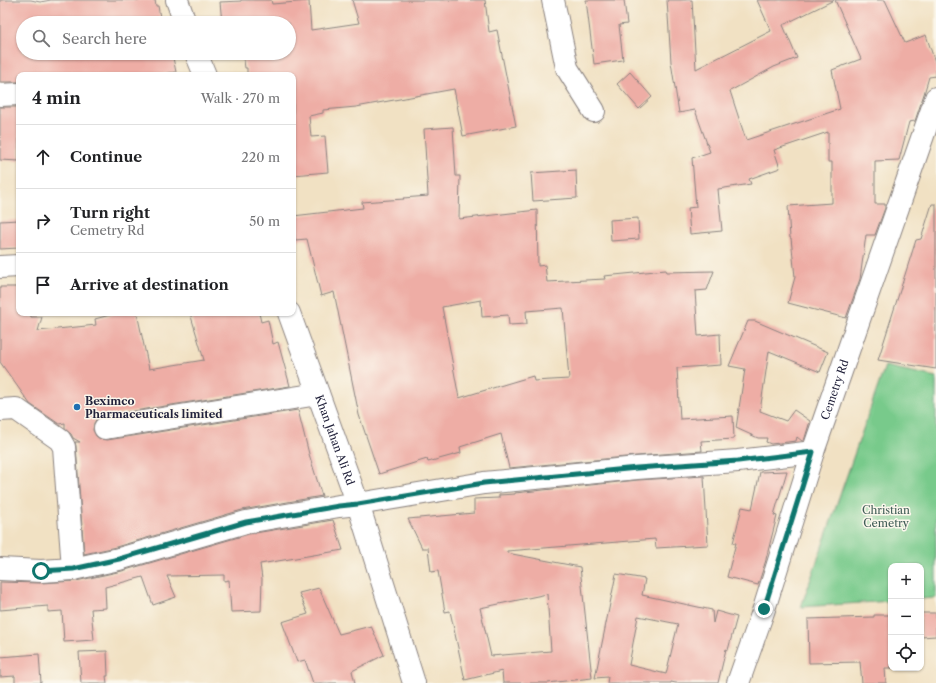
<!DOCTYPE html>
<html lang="en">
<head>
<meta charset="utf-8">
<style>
	:root { --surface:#fff; --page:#f2f2f2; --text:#202124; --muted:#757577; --line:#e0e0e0 }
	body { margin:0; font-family:"Libre Caslon Text",serif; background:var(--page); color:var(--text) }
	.controls { position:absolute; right:12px; bottom:12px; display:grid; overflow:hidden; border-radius:8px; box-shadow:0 1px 3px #0004 }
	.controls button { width:36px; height:36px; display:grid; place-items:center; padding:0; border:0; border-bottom:1px solid var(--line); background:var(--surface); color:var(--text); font:20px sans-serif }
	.stop { position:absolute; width:12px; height:12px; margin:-9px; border:3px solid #0f766e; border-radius:50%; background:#fff }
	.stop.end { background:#0f766e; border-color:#fff; box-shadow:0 1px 4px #0008 }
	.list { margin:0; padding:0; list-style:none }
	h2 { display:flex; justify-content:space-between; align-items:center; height:52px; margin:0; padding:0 16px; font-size:17px }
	h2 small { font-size:13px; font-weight:400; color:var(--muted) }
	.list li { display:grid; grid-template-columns:26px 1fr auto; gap:12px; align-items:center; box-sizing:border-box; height:64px; padding:0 16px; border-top:1px solid var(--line) }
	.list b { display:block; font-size:15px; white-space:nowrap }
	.list p { margin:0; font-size:13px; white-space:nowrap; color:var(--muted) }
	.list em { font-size:13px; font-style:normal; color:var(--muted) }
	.icon { flex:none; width:22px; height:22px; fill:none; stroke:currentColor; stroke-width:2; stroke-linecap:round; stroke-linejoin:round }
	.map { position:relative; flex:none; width:936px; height:683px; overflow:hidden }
	.search { position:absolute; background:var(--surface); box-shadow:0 1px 3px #0004; left:16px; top:16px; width:280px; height:44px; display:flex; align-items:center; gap:10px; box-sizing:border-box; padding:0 14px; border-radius:22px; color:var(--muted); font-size:15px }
	.panel { position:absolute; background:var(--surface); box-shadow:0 1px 3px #0004; left:16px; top:72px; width:280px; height:244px; border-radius:8px }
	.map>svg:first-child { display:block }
</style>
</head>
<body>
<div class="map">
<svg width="936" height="683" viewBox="0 0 936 683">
	<rect width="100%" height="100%" fill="#fbf7ec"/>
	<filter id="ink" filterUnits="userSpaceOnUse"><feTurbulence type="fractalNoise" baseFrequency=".025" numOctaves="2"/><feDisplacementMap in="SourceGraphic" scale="8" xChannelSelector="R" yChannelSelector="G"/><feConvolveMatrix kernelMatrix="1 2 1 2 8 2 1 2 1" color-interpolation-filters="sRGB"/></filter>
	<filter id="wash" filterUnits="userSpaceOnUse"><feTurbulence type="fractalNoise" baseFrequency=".012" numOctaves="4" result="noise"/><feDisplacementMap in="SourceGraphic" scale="16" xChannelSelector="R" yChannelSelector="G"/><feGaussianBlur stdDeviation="0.9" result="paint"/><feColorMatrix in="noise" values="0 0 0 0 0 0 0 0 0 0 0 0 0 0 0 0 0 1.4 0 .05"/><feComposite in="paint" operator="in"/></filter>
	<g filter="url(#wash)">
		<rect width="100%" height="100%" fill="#f1e1c3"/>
		<path fill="#78ca8b" stroke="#4d7663" d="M 885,366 L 936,377 L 936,598 L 921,599 L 921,566 L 891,566 L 891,601 L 801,607 Z"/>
		<g id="blocks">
			<path fill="#eeada5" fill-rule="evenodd" d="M 0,0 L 31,0 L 40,2 L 51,0 L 155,0 L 156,6 L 158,6 L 161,23 L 23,23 L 23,53 L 172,53 L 176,72 L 155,75 L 19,75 L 19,82 L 0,82 Z
				M 241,0 L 271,0 L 272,4 L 309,1 L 311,30 L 359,23 L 352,0 L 485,0 L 489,32 L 497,30 L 516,126 L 463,136 L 454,89 L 356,107 L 323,110 L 323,113 L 309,116 L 311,137 L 325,136 L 328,172 L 293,175 L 293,75 L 247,75 L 247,68 L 245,68 L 243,53 L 289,53 L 289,23 L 222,23 L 220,2 L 241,1 Z
				M 586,0 L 624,0 L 627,24 L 619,25 L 623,60 L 594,64 Z
				M 667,0 L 692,0 L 696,69 L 771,31 L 757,0 L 834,0 L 783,25 L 797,58 L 774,67 L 730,91 L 746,140 L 840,109 L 832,70 L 861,59 L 835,0 L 885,0 L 905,43 L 926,35 L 936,65 L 936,76 L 929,77 L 924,94 L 915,121 L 909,122 L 899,160 L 875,161 L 875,204 L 885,204 L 885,208 L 875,235 L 866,235 L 860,279 L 846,318 L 788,303 L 795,277 L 791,238 L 790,238 L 788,206 L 832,203 L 832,162 L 828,162 L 828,132 L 774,150 L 780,168 L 749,179 L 751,184 L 718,189 L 722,231 L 690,234 L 688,208 L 696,207 L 692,158 L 710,152 L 695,110 L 679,113 L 671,62 Z
				M 630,72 L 652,97 L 639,109 L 617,84 Z
				M 0,107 L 19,107 L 19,161 L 0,160 Z
				M 453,127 L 456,176 L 460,176 L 459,219 L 537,210 L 538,266 L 545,265 L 547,282 L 605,279 L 604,276 L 666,270 L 667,272 L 714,271 L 707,290 L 695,291 L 698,336 L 720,334 L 721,365 L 677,368 L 680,419 L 733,416 L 734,439 L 701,441 L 702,451 L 636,456 L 509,468 L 501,434 L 460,447 L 461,453 L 428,462 L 427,459 L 379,474 L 359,415 L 334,292 L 321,296 L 307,239 L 295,240 L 293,216 L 363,208 L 362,202 L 404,199 L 403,198 L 428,196 L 424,129 ZM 481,300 L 482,317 L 508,315 L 509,325 L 527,324 L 526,311 L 563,308 L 569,379 L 534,381 L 533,376 L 459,398 L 442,307 Z
				M 576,170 L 577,198 L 533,201 L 531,173 Z
				M 932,204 L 936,204 L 936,369 L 878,360 L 916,240 L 921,239 Z
				M 638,218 L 639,239 L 611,241 L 610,220 Z
				M 19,220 L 19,248 L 0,249 L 0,221 Z
				M 0,287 L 19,287 L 19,313 L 30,313 L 31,317 L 42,317 L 38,331 L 96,325 L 95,319 L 117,313 L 137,313 L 149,369 L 204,360 L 190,313 L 259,313 L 261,322 L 268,320 L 273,344 L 278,342 L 290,386 L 103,416 L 97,418 L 94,423 L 93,430 L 96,436 L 100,439 L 107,440 L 298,410 L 309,454 L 322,496 L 242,510 L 116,547 L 84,554 L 76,446 L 75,442 L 80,442 L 73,438 L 71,434 L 65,429 L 65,423 L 59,424 L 30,404 L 0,362 Z
				M 748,321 L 755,321 L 828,352 L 820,372 L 769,351 L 760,411 L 786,421 L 794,410 L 810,421 L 804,441 L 802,441 L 797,437 L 796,441 L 771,444 L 766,442 L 767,438 L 758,438 L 736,428 L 745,369 L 729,366 Z
				M 787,471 L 774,515 L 777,516 L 766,559 L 766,560 L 758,585 L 727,577 L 736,543 L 733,543 L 742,507 L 752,509 L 760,472 Z
				M 704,476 L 708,545 L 656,548 L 655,539 L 507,551 L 507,553 L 580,567 L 592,678 L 548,683 L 503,683 L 502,671 L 465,680 L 450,611 L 445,612 L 438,571 L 431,572 L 428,548 L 422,548 L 408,519 L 474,513 L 474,499 L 499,498 L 499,495 L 515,494 L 515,493 L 638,480 ZM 547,594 L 551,651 L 491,656 L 480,608 Z
				M 333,520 L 343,550 L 260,564 L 262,579 L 261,611 L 231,612 L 229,580 L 224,581 L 224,575 L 167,576 L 176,597 L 153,605 L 143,577 L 105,587 L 106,608 L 91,609 L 94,640 L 64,642 L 62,611 L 48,612 L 48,606 L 0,610 L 0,582 L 40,583 L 76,581 L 122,571 L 249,534 Z
				M 616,574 L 645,579 L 642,595 L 712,610 L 713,623 L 716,611 L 737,617 L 728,650 L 726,649 L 718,683 L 676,683 L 671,682 L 671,683 L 607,683 L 608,677 L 595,678 ZM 638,616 L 678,624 L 666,674 L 629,665 Z
				M 319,588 L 339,634 L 371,626 L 384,655 L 352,671 L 355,683 L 313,683 L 305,660 L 297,662 L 282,622 L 308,614 L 299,593 Z
				M 921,613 L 936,613 L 936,636 L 921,637 Z
				M 874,615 L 891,615 L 891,668 L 901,668 L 885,668 L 886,683 L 862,683 L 860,662 L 809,663 L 808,619 L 874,617 Z
				M 107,651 L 108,676 L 106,676 L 107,683 L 81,683 L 79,652 Z
				M 39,654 L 41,683 L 15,683 L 15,676 L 0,677 L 0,657 Z"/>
		</g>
	</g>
	<g filter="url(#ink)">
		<use href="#blocks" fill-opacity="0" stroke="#8a827f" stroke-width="1"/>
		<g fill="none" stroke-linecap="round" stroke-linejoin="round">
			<defs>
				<g id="minor">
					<path d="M 553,0 L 567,68 L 594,111"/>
					<path d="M 0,95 L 19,94"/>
					<path d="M 0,267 L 19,266"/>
					<path d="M 0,410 L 16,409 L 60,440 L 64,447 L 73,569"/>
					<path d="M 105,428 L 318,394"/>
					<path d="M 0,569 L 41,571 L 73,569 L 119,559 L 246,522 L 339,506 L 358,504 L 484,483 L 637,468 L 738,461 L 813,452"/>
					<path id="s1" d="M 738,683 L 764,609 L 813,452 L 936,98"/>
				</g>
				<g id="highway">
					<path d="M 177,0 L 185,23"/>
					<path d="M 196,53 L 205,75"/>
					<path id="s2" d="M 289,313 L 358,504 L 414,683"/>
				</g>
			</defs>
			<use href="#minor" stroke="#8a827f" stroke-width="24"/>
			<use href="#highway" stroke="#8a827f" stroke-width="24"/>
			<use href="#minor" stroke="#fff" stroke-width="22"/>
			<use href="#highway" stroke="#fff" stroke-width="22"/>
		</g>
	</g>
	<g fill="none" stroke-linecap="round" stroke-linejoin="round" filter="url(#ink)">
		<path stroke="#0f766e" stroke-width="5" d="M 41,571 L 73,569 L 119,559 L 246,522 L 339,506 L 358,504 L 484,483 L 637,468 L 738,461 L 813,452 L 764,609"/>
	</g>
	<circle fill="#1f6fb2" stroke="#fbf7ec" stroke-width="1.5" cx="77" cy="407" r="4"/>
	<g text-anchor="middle" stroke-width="3" stroke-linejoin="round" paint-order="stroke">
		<g font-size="11" fill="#22223b" stroke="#fbf7ec">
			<text dy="4" stroke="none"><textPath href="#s1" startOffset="309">Cemetry Rd</textPath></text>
			<text dy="4" stroke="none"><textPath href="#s2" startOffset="135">Khan Jahan Ali Rd</textPath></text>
		</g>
		<g font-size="11" font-weight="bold" fill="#22223b" stroke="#fbf7ec" text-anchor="start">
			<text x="85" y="405">Beximco<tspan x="85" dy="13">Pharmaceuticals limited</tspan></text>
		</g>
		<g font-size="11" fill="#405d57" stroke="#fbf7ec">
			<text x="886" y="514">Christian<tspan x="886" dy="13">Cemetry</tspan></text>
		</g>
	</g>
</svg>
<div class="controls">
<button>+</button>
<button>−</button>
<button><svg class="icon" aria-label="locate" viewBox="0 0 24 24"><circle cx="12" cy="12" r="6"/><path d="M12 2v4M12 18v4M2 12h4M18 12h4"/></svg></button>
</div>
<div class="stop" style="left:41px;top:571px"></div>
<div class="stop end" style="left:764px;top:609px"></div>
<div class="search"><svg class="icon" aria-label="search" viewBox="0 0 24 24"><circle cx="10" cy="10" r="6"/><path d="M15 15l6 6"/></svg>Search here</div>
<section class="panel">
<h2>4 min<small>Walk · 270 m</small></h2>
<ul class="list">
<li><svg class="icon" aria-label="ahead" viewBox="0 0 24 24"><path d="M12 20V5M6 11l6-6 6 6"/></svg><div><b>Continue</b></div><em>220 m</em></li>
<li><svg class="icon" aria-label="right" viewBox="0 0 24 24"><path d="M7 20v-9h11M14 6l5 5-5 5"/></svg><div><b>Turn right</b><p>Cemetry Rd</p></div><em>50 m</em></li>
<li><svg class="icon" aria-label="arrive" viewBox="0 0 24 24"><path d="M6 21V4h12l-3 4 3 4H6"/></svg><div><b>Arrive at destination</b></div></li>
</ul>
</section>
</div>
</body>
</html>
